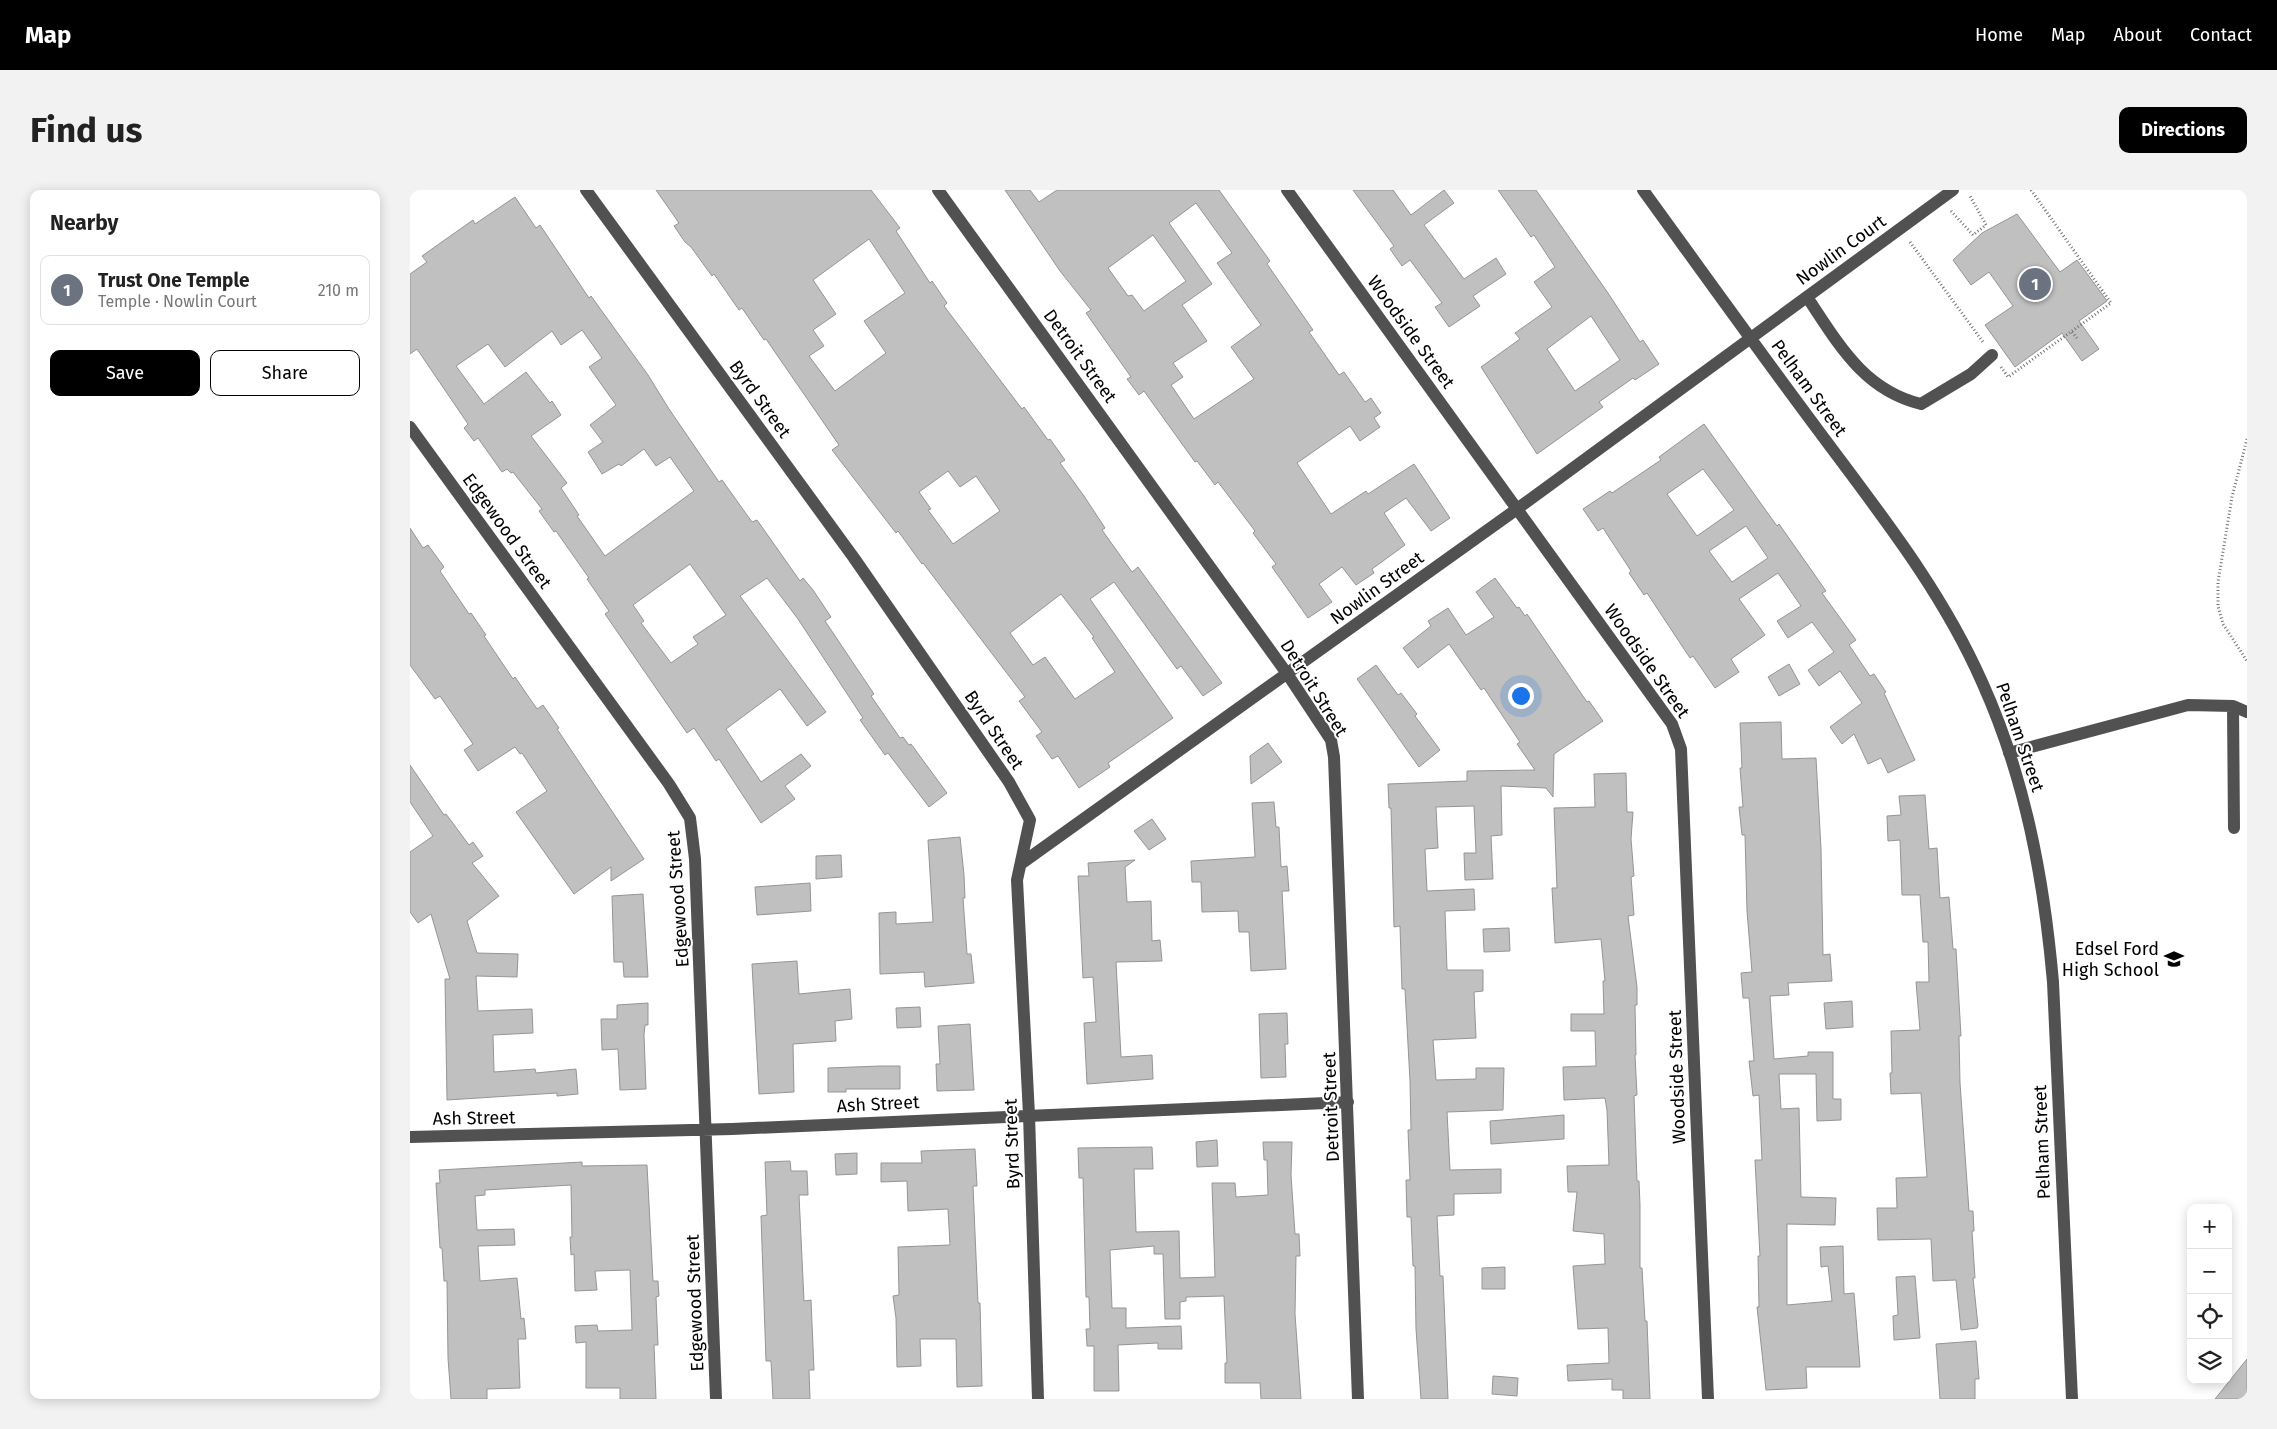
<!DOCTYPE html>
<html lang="en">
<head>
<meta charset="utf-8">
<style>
	:root { --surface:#fff; --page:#f2f2f2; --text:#222; --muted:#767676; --line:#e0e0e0; --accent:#000 }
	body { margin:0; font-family:"Fira Sans",sans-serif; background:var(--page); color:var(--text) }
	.controls { position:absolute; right:15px; bottom:15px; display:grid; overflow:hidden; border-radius:10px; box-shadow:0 2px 12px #0003 }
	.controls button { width:45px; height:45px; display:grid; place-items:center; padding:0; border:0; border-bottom:1px solid var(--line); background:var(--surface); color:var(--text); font:25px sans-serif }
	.you { position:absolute; left:1110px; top:505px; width:18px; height:18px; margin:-12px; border:4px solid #fff; border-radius:50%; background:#1a73e8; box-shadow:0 0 0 8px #1a73e833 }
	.badge { display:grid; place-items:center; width:32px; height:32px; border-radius:50%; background:var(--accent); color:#fff; font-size:16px; font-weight:700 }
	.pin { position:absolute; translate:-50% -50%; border:2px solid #fff; box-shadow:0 1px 5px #0006 }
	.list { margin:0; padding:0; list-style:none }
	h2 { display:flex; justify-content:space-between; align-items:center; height:65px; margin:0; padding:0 20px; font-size:21px }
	h2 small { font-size:16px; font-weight:400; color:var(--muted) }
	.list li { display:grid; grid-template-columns:32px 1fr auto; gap:15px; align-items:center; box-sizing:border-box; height:70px; margin:0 10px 10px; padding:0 10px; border:1px solid var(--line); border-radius:10px }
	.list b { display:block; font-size:19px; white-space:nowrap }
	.list p { margin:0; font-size:16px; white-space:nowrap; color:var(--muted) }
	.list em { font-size:16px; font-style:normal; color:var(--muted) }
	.actions { display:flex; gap:10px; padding:15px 20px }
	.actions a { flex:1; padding:11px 0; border:1px solid var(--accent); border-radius:10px; text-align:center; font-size:18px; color:var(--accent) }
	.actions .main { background:var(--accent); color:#fff }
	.icon { flex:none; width:28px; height:28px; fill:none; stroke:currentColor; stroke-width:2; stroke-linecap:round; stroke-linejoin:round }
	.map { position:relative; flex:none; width:1837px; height:1209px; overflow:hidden; border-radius:10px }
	header { display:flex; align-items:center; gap:30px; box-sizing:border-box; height:70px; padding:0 25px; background:var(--accent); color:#fff }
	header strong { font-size:24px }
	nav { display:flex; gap:28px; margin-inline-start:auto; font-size:18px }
	.intro { display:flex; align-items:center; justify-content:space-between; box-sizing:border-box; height:120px; padding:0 30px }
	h1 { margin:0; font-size:35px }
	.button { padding:12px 22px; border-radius:10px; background:var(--accent); color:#fff; font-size:18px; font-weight:700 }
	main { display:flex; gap:30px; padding:0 30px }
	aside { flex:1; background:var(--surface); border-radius:10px; box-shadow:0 2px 12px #0003 }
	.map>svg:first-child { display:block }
</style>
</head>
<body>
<header>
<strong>Map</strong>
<nav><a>Home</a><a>Map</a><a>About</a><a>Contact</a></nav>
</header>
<div class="intro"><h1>Find us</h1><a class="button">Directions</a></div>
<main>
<aside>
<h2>Nearby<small></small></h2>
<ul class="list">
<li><span class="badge" style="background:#6b7280">1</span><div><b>Trust One Temple</b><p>Temple · Nowlin Court</p></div><em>210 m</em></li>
</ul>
<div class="actions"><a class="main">Save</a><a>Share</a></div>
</aside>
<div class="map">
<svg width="1837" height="1209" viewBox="0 0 1837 1209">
	<rect width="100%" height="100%" fill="#fff"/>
	<path fill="#c0c0c0" stroke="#959595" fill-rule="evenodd" d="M 246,0 L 461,0 L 490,38 L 486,41 L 520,93 L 522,91 L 537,113 L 534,116 L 612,219 L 614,217 L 638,250 L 640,249 L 655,270 L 650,273 L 674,306 L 695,338 L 692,340 L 722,382 L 728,377 L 812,493 L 793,506 L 771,476 L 767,479 L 704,392 L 680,409 L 763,528 L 698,573 L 700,577 L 669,598 L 648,566 L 642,569 L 626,546 L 632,542 L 609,511 L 615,507 L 513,373 L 512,374 L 488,341 L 486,343 L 422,260 L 429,255 L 356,149 L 354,150 L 332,118 L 329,120 L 304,84 L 302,86 L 281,57 L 275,52 L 264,36 L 269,33 ZM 459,49 L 495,103 L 454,131 L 476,163 L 425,201 L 399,166 L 414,156 L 403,140 L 426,124 L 403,90 ZM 538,281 L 550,297 L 566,286 L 590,321 L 543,354 L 518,320 L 521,319 L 509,302 ZM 651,404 L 684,447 L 682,448 L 705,482 L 665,509 L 635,467 L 623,475 L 600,443 Z
		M 595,0 L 620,0 L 629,12 L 647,0 L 809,0 L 860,71 L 857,74 L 903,140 L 899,142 L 929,185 L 934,182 L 955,212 L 961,208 L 971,223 L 964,228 L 970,237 L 950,251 L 940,236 L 887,273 L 921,324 L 956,301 L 958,304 L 1004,274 L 1040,328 L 1021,341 L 996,308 L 974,323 L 995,355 L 962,379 L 964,383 L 946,395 L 932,377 L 909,394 L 922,412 L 898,428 L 862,377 L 866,374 L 843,343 L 845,341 L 808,292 L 805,295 L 787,271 L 785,272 L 734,201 L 729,205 L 717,189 L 721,187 L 676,123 L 681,120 L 650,81 ZM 786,13 L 822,63 L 807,73 L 851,135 L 821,157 L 844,189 L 784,229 L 761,195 L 773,187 L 763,173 L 797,151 L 772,115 L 802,94 L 759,33 ZM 743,45 L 776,91 L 734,121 L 722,105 L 718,106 L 698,78 Z
		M 943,0 L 983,0 L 1001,25 L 1034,0 L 1044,13 L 1014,35 L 1054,89 L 1086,68 L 1096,84 L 1063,106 L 1070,116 L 1039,137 L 1025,117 L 1032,113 L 1000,70 L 992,76 L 980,59 L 984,56 Z
		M 1088,0 L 1126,0 L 1198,103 L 1230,152 L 1233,150 L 1249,174 L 1225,190 L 1223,188 L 1189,212 L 1193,217 L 1127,264 L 1071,177 L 1110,149 L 1105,143 L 1142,117 L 1124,92 L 1145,77 L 1124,45 L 1121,47 ZM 1181,126 L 1210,170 L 1165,201 L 1137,159 Z
		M 105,7 L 126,38 L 130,35 L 179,108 L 181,106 L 238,185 L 259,219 L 309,292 L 312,290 L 342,332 L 347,330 L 390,391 L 393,388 L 403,400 L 421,427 L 415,431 L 464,504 L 461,506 L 490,548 L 493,547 L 499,555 L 501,554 L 537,603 L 519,617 L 478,563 L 475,565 L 450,530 L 453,528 L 388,429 L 357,388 L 330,406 L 416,522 L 397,536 L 370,499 L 316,539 L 351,592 L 391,564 L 401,576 L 375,596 L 385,609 L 351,633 L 309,569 L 306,571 L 284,538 L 277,543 L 195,424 L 199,421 L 177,389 L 179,388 L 146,341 L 144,342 L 129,321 L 132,319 L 103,282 L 101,283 L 97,279 L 92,282 L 68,248 L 64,251 L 54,238 L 58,234 L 7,159 L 0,164 L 0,84 L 17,72 L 12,66 L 63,30 L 65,34 ZM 172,140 L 192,168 L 179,177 L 206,215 L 180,235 L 193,252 L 178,262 L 192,284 L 209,274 L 211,276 L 234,259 L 246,276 L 260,267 L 284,301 L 195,366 L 167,326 L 169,325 L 151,298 L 157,293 L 121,246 L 151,225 L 142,211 L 140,213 L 116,182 L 74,214 L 46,176 L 78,154 L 95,177 L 142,141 L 151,155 ZM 280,374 L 316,425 L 283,447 L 288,454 L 261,473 L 231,433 L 234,431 L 223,415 Z
		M 1607,24 L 1650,82 L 1667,70 L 1697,111 L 1669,131 L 1689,159 L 1672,171 L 1652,143 L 1605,177 L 1575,135 L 1603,116 L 1579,82 L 1561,95 L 1543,70 L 1572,43 Z
		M 1294,234 L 1367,336 L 1369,334 L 1416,401 L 1412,403 L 1446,450 L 1439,455 L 1460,486 L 1464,484 L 1476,502 L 1474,503 L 1505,570 L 1478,583 L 1471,568 L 1458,574 L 1444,544 L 1432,554 L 1420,537 L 1452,513 L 1430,481 L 1409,496 L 1398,480 L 1424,462 L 1402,432 L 1378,448 L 1367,431 L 1391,416 L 1368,383 L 1329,409 L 1355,445 L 1321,469 L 1329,482 L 1305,498 L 1283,466 L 1280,468 L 1237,403 L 1234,405 L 1219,383 L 1221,381 L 1193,338 L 1188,341 L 1173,319 L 1200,301 L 1202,303 L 1251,270 L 1249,267 ZM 1293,279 L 1324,320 L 1287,346 L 1257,304 ZM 1336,336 L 1358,368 L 1322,392 L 1299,361 Z
		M 0,338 L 13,358 L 18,355 L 34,377 L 30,381 L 59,424 L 61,423 L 76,445 L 74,446 L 103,489 L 105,487 L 127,519 L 133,515 L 149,538 L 147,539 L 234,669 L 201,691 L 201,677 L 164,704 L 106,622 L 137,601 L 112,563 L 110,564 L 105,557 L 68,581 L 54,560 L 63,554 L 30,506 L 25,509 L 0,475 Z
		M 1085,388 L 1107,418 L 1109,417 L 1115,426 L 1117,424 L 1177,512 L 1179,511 L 1193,531 L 1144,564 L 1143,607 L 1136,598 L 1091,596 L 1092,645 L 1081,646 L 1083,689 L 1055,690 L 1054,663 L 1066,663 L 1064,616 L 1026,617 L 1028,658 L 1015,659 L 1017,701 L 1064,699 L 1065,720 L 1035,721 L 1037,780 L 1073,780 L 1073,801 L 1064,802 L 1066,848 L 1023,850 L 1026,890 L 1066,889 L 1066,878 L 1094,878 L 1093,920 L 1037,922 L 1040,980 L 1091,979 L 1091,1003 L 1044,1004 L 1044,1025 L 1027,1026 L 1030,1086 L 1033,1086 L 1038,1209 L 1011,1209 L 1006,1139 L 1005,1076 L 1003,1076 L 1001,1027 L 997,1027 L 996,990 L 1000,990 L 998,940 L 1001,940 L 1000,891 L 995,799 L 992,799 L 990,736 L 984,737 L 981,618 L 979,618 L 978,594 L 1057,591 L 1057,581 L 1125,580 L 1107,554 L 1110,552 L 1074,498 L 1071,500 L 1039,454 L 1008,478 L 993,458 L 1021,436 L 1018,431 L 1038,418 L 1056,445 L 1084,427 L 1066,402 Z
		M 1379,474 L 1390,494 L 1369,506 L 1358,487 Z
		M 966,475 L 988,505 L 991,503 L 1007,524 L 1005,526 L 1030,560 L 1009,577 L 947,489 Z
		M 1371,532 L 1372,569 L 1406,568 L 1411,659 L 1413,765 L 1420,764 L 1422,791 L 1378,793 L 1379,805 L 1360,806 L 1364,869 L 1398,866 L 1398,862 L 1423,862 L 1423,909 L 1431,909 L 1431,930 L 1407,931 L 1406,884 L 1369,884 L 1371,919 L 1389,918 L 1391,1007 L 1426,1008 L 1425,1035 L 1377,1034 L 1377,1115 L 1422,1111 L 1418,1076 L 1411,1077 L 1410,1057 L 1433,1056 L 1434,1104 L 1444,1103 L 1450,1177 L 1396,1177 L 1397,1198 L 1356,1200 L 1347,1117 L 1349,1117 L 1348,1066 L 1350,1066 L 1345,970 L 1352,970 L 1349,905 L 1343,906 L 1339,871 L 1344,871 L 1339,808 L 1333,808 L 1331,783 L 1342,782 L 1337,721 L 1335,645 L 1332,645 L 1329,617 L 1333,617 L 1330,578 L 1332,578 L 1330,533 Z
		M 858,553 L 872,572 L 841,594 L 840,566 Z
		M 0,575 L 34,625 L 36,624 L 59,655 L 63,652 L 73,666 L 62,673 L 89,706 L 57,731 L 67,763 L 108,764 L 107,787 L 66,786 L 68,821 L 122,819 L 123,843 L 83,845 L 84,882 L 125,879 L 126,883 L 166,879 L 168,904 L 147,906 L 147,903 L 37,910 L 35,789 L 40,789 L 21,724 L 8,733 L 0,722 L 0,662 L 23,646 L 0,612 Z
		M 1216,583 L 1217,622 L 1223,622 L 1221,649 L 1224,686 L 1221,687 L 1224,725 L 1218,726 L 1227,797 L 1227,815 L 1225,815 L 1226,865 L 1225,865 L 1227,905 L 1224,906 L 1227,991 L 1229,991 L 1230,1015 L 1230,1078 L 1232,1078 L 1235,1131 L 1237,1131 L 1240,1209 L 1213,1209 L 1213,1200 L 1202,1200 L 1202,1189 L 1158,1191 L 1157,1175 L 1199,1173 L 1198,1138 L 1168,1139 L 1163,1076 L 1195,1074 L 1194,1044 L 1163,1041 L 1167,1002 L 1158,1002 L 1157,976 L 1199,975 L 1197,920 L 1195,908 L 1154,910 L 1153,877 L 1186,876 L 1185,841 L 1161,841 L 1161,824 L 1194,824 L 1193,791 L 1195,791 L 1191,749 L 1145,753 L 1142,698 L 1147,698 L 1144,618 L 1185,617 L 1184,584 Z
		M 1515,605 L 1519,659 L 1527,658 L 1530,708 L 1539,707 L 1543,759 L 1546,759 L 1551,846 L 1549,846 L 1550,893 L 1559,1021 L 1563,1021 L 1564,1041 L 1562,1041 L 1565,1088 L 1563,1088 L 1568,1136 L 1567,1138 L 1551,1140 L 1546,1090 L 1523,1091 L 1521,1049 L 1468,1050 L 1467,1018 L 1487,1018 L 1486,988 L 1517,987 L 1511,903 L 1481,904 L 1480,883 L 1482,883 L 1481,841 L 1510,840 L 1506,792 L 1519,792 L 1518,752 L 1513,752 L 1510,705 L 1492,705 L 1490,650 L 1478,651 L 1477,626 L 1491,625 L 1489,606 Z
		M 864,612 L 866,637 L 869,637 L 871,677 L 877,676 L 879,701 L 872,701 L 876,779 L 841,781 L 839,742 L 829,742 L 828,721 L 792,722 L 791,692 L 782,692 L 781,671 L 845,667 L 842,613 Z
		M 742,629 L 756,649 L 739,660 L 724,641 Z
		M 550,647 L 554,685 L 555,708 L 553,708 L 557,764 L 561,764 L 564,793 L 515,797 L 514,782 L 470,784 L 469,723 L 486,722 L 486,734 L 523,732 L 518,650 Z
		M 431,665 L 432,687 L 406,689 L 406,666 Z
		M 725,670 L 715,677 L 717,712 L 741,711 L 742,751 L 750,750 L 752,771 L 706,772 L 711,867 L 742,865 L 743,889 L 677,894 L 674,833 L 686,832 L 683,787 L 673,788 L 668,686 L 679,686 L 678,673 Z
		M 400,693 L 401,721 L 347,725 L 345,697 Z
		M 233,704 L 238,787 L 214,787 L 213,772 L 204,772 L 202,706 Z
		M 1099,738 L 1100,761 L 1074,762 L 1073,739 Z
		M 387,771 L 389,804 L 440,799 L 442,829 L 425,831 L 426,851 L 383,854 L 384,902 L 349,904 L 342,774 Z
		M 1442,811 L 1443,837 L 1416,839 L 1414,813 Z
		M 238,813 L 238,835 L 235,835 L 234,845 L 236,899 L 210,900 L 208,859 L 192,860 L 191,829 L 207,829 L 207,815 Z
		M 510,817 L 511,837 L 487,838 L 486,818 Z
		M 877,823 L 878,854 L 875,854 L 876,887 L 851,888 L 849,824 Z
		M 560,834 L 564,900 L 527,901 L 526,874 L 530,874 L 528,836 Z
		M 470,876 L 490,876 L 490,899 L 436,899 L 436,902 L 418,902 L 418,878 Z
		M 1154,925 L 1154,949 L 1081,954 L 1080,931 Z
		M 807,950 L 808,976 L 787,977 L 786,952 Z
		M 853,952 L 882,952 L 881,985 L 885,1044 L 889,1044 L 890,1066 L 886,1066 L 885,1124 L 891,1209 L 851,1209 L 850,1193 L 815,1193 L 815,1173 L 817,1173 L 814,1106 L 776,1107 L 776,1111 L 770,1112 L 770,1129 L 755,1129 L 753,1064 L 744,1064 L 744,1056 L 700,1060 L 702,1118 L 716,1118 L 716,1138 L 771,1136 L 772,1159 L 748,1159 L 748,1153 L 708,1155 L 709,1201 L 684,1201 L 684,1156 L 677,1156 L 676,1139 L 680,1139 L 679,1107 L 676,1107 L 673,988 L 669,988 L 668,958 L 742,957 L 743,979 L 724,979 L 726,1042 L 769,1041 L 770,1088 L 805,1087 L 802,993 L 825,993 L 826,1007 L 858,1005 L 857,970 L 854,970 Z
		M 565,959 L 567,996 L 563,996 L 568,1113 L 570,1113 L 572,1196 L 547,1197 L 546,1149 L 510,1149 L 511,1176 L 487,1177 L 486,1128 L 483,1106 L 489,1105 L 488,1057 L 540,1055 L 538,1019 L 498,1021 L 497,991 L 471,992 L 471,973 L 512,973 L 511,961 Z
		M 447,963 L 447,984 L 426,985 L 425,964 Z
		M 380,971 L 381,981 L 397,981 L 398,1005 L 389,1005 L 394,1111 L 401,1110 L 404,1180 L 399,1180 L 400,1209 L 363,1209 L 361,1171 L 356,1171 L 351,1026 L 357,1025 L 355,972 Z
		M 172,972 L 172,976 L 237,975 L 243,1091 L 248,1091 L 249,1106 L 246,1107 L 248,1155 L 244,1155 L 246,1209 L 210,1209 L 210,1198 L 176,1198 L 176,1152 L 166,1153 L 165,1136 L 187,1135 L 188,1141 L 222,1140 L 220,1080 L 185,1081 L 187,1100 L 165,1101 L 164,1064 L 161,1065 L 160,1047 L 162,1047 L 161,995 L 75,1000 L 75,1005 L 65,1006 L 67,1040 L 104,1039 L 105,1055 L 68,1056 L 70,1091 L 107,1088 L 111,1129 L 114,1128 L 116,1149 L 108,1149 L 110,1198 L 77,1199 L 77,1209 L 41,1209 L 38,1168 L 37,1091 L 34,1091 L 32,1058 L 30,1058 L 26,993 L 30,993 L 29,980 Z
		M 1095,1077 L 1095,1099 L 1072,1099 L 1072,1078 Z
		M 1505,1086 L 1510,1148 L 1484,1150 L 1483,1126 L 1488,1125 L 1486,1087 Z
		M 1566,1151 L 1569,1189 L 1565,1189 L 1565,1209 L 1530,1209 L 1526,1154 Z
		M 1837,1169 L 1837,1209 L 1805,1209 Z
		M 1083,1186 L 1108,1188 L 1107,1206 L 1082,1204 Z"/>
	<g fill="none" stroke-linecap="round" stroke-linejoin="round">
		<path stroke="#737373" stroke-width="3" stroke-dasharray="1 2.5" stroke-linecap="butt" d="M 1541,21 L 1563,45 L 1576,35 L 1560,6
			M 1500,52 L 1573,152
			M 1662,142 L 1667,148
			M 1591,177 L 1598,187 L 1701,113 L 1621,0
			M 1837,249 L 1822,307 L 1808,392 L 1808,416 L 1813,434 L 1837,471"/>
		<path stroke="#515151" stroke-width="12" d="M 176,0 L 444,368 L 599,592 L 620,630 L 607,690 L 619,925 L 628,1209
			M 528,0 L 878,485 L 921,550 L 924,567 L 948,1209
			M 877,0 L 1262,534 L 1271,559 L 1298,1209
			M 1233,0 C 1291,80 1349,161 1408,240 C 1468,321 1531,399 1572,492 C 1615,587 1634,689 1643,792 L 1662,1209
			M 1397,107 C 1428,153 1453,200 1511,214 L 1561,184 L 1582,165
			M 0,237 L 259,594 L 280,628 L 285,669 L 306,1209
			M 1823,516 L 1837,522
			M 1599,563 L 1778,515 L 1823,516 L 1824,638
			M 612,673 L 1107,319 L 1543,0
			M 0,947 L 322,939 L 938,912"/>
	</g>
	<defs>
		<symbol id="school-bare" viewBox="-9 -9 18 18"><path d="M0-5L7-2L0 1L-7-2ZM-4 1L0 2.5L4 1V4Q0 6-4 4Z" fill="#000" stroke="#fff" stroke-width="2.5" paint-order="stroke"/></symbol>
	</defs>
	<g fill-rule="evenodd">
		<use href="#school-bare" x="1750" y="755" width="28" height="28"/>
	</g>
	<g text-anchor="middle" stroke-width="4" stroke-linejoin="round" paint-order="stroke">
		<g font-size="18" fill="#000" stroke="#fff">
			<text transform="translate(1431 60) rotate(-36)" y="6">Nowlin Court</text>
			<text transform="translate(1001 142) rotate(54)" y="6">Woodside Street</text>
			<text transform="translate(670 166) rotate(54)" y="6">Detroit Street</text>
			<text transform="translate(1399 198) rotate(54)" y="6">Pelham Street</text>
			<text transform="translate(350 209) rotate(54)" y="6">Byrd Street</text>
			<text transform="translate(97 341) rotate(54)" y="6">Edgewood Street</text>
			<text transform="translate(967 398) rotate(-36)" y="6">Nowlin Street</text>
			<text transform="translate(1237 471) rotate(55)" y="6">Woodside Street</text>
			<text transform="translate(904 498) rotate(58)" y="6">Detroit Street</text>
			<text transform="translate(584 540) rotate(56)" y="6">Byrd Street</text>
			<text transform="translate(1610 547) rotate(71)" y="6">Pelham Street</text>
			<text transform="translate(268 709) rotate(-94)" y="6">Edgewood Street</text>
			<text transform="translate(1267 887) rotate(-92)" y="6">Woodside Street</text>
			<text transform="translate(468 914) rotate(-3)" y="6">Ash Street</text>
			<text transform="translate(921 917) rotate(-92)" y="6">Detroit Street</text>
			<text transform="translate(64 928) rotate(-1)" y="6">Ash Street</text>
			<text transform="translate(1632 952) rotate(-92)" y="6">Pelham Street</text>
			<text transform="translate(602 954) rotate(-92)" y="6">Byrd Street</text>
			<text transform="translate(285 1113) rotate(-92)" y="6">Edgewood Street</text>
		</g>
		<g font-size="18" fill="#000" stroke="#fff" text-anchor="end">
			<text x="1749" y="765">Edsel Ford<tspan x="1749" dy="21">High School</tspan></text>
		</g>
	</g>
</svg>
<div class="controls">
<button>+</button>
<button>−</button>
<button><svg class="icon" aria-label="locate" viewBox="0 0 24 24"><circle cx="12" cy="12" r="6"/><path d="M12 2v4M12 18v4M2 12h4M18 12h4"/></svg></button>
<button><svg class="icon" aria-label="layers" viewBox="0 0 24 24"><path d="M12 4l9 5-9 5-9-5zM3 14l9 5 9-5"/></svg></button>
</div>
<div class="you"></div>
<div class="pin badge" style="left:1625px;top:94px;background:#6b7280">1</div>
</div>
</main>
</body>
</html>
